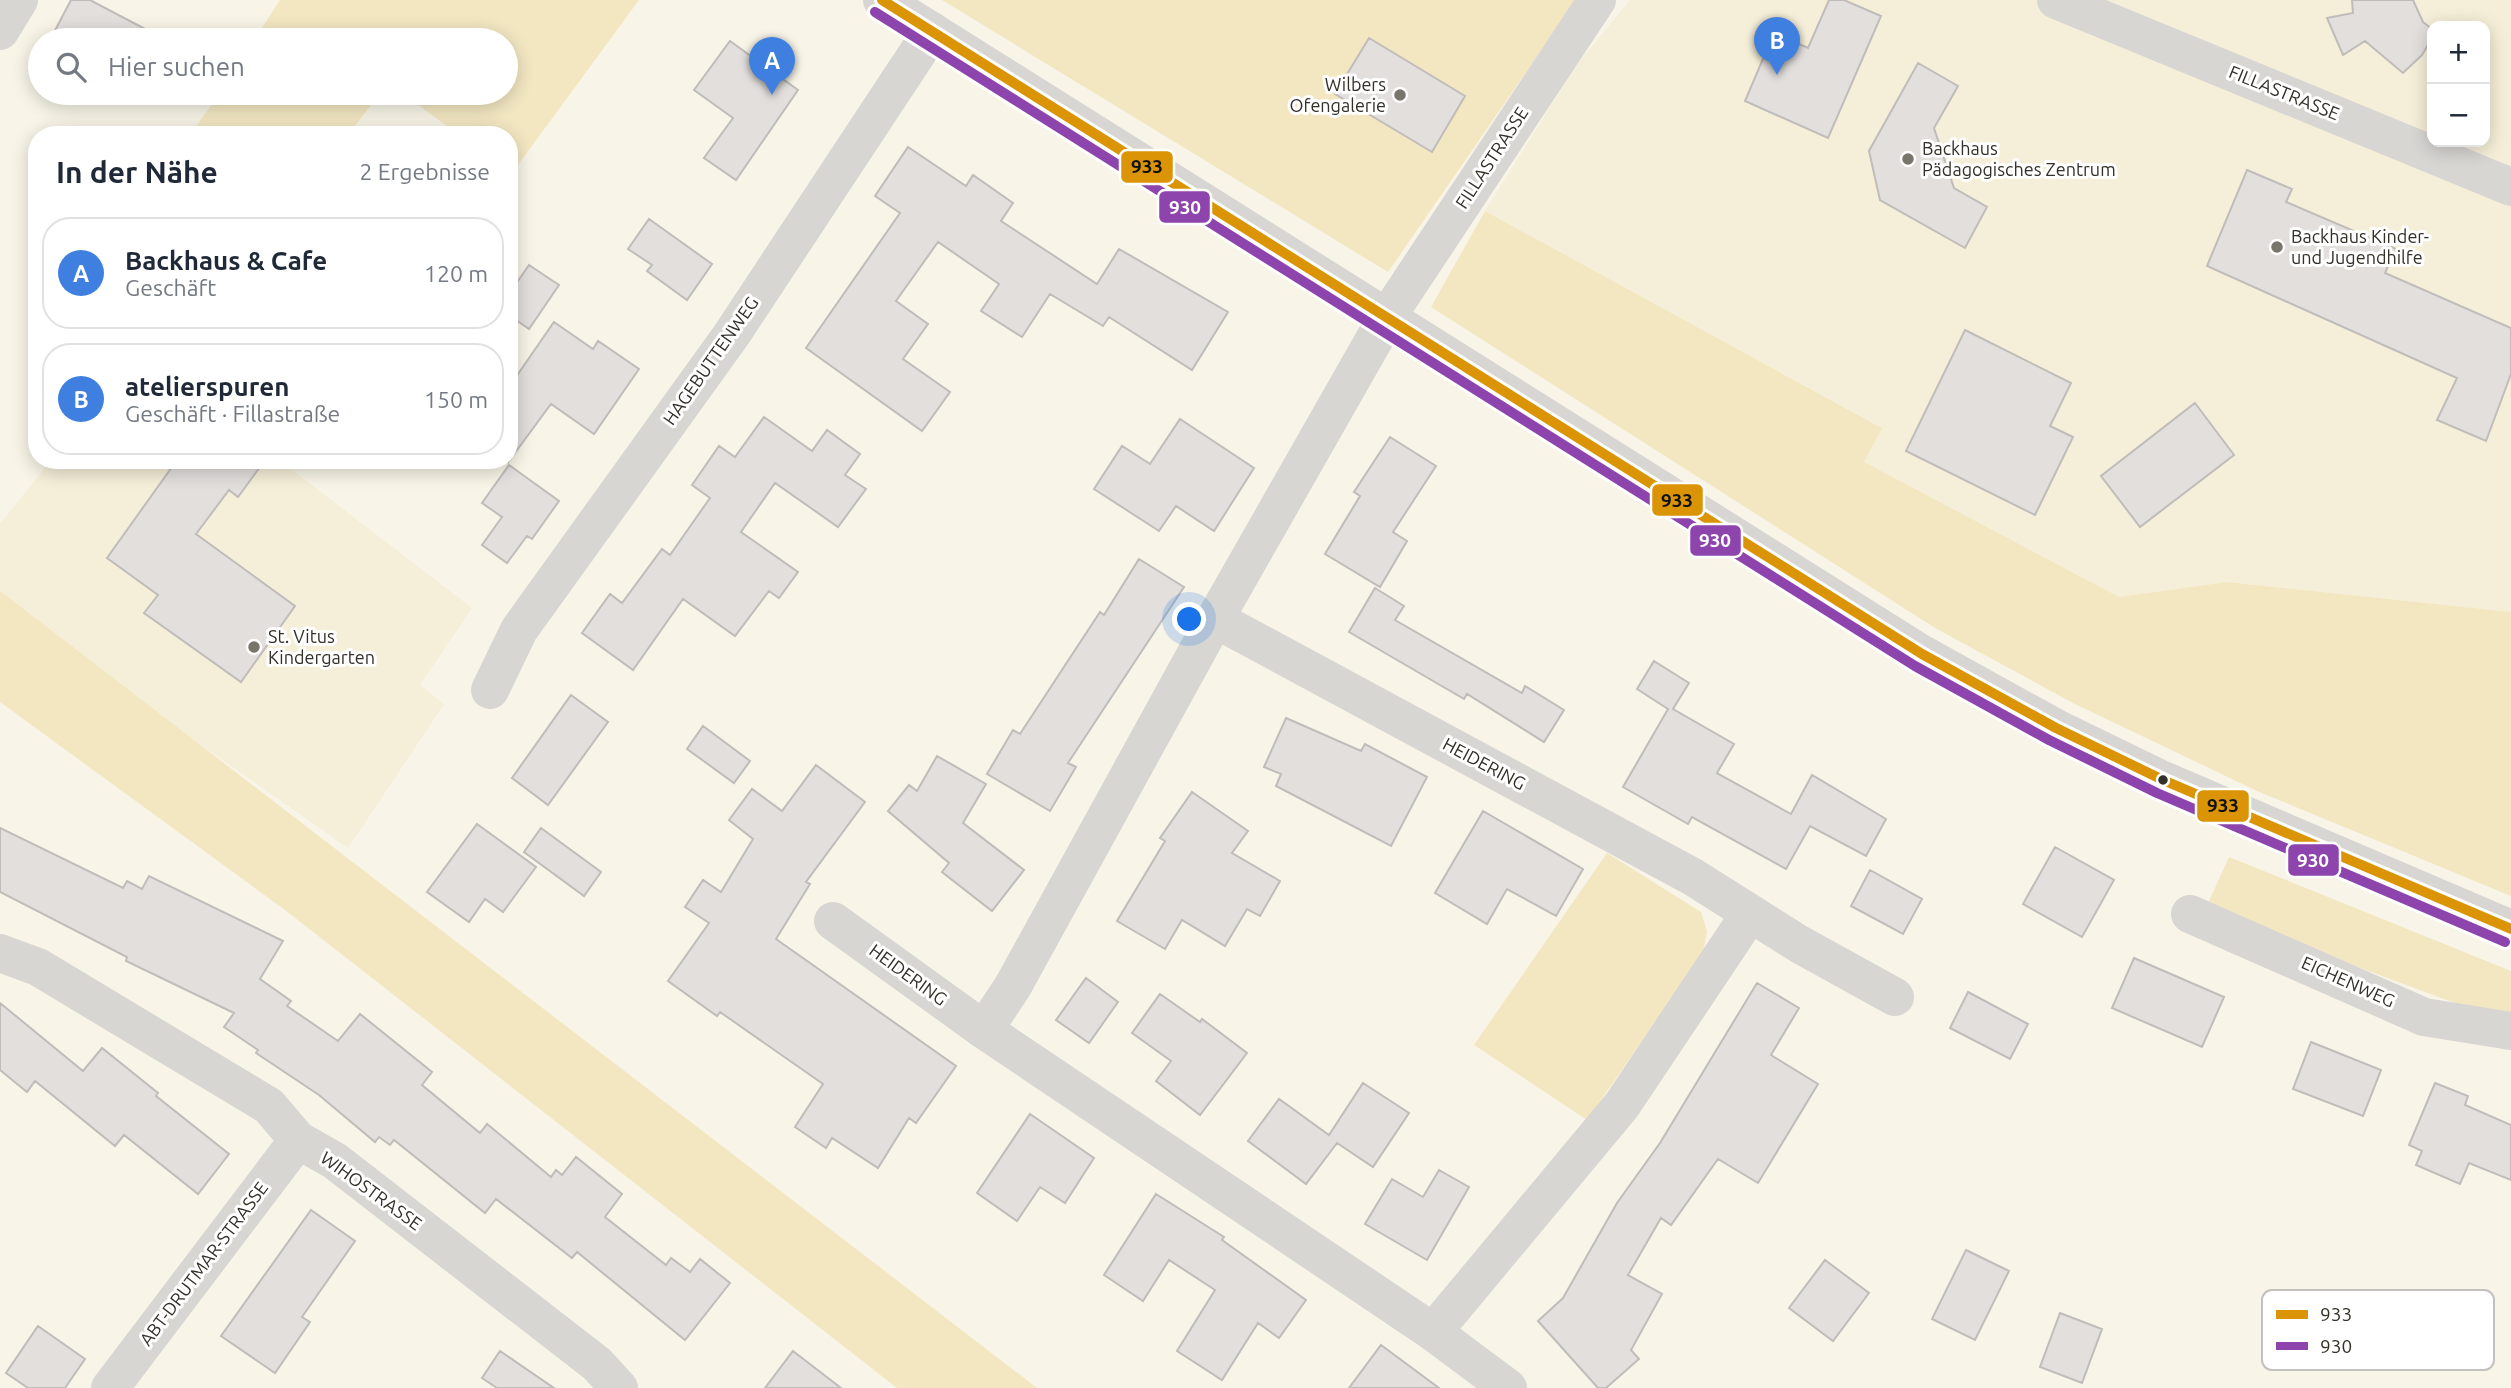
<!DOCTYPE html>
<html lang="de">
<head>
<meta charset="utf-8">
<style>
	:root { --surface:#fff; --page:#f2f2f3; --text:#1f2937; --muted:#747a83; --line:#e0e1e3; --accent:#111827 }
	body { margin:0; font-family:Ubuntu,sans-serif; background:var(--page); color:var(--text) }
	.controls { position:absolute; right:21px; top:21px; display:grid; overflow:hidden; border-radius:14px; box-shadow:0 4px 18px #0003 }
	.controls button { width:63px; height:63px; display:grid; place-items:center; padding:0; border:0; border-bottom:2px solid var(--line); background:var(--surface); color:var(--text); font:35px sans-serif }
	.you { position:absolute; left:1190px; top:620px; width:24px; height:24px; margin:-18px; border:5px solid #fff; border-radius:50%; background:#1a73e8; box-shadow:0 0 0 10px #1a73e833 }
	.badge { display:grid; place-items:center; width:46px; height:46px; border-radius:50%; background:var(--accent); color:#fff; font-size:23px; font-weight:700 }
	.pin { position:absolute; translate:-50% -58px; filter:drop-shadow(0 2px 4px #0008) }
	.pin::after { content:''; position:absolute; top:37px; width:24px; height:21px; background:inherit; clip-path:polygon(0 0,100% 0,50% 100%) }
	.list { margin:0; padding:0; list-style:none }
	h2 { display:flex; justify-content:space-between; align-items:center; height:91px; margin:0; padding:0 28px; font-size:30px }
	h2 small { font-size:23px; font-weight:400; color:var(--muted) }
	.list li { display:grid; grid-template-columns:46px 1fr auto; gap:21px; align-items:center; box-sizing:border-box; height:112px; margin:0 14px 14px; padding:0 14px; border:2px solid var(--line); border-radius:28px }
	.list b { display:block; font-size:26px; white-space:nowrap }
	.list p { margin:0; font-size:23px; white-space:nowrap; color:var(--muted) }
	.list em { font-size:23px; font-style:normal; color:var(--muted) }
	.icon { flex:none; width:38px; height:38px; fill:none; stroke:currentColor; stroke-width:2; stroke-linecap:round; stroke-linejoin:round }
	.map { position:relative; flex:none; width:2511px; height:1388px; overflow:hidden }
	.search { position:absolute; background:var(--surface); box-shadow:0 4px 18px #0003; left:28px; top:28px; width:490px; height:77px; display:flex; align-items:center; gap:18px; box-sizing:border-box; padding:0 24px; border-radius:38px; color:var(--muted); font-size:26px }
	.panel { position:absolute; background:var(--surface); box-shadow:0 4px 18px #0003; left:28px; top:126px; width:490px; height:343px; border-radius:28px }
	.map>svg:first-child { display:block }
</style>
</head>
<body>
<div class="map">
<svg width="2511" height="1388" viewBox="0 0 2511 1388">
	<rect width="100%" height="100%" fill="#f8f4e7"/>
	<path fill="#f5eed8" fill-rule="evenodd" d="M 1630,0 L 2511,0 L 2511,612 L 2227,582 L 2119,597 L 1863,462 L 1881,427 L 1485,211 L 1575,67 ZM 2432,26 L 2485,26 L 2485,142 L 2432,142 Z
		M 51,460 L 279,460 L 472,608 L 420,685 L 444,704 L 348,848 L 0,604 L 0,524 Z"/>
	<path fill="#f3e7c2" d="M 280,0 L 639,0 L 512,173 L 509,135 L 459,135 L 402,93 L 506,93 L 506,40 L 254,40 Z
		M 942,0 L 1576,0 L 1388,272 Z
		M 220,93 L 380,93 L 348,135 L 190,135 Z
		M 1485,211 L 1882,428 L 1864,462 L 2119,597 L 2227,582 L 2511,612 L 2511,896 L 2257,791 L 2075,704 L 1935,628 L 1431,307 Z
		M 0,591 L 1037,1388 L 897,1388 L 285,910 L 0,702 Z
		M 1607,853 L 1701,912 L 1707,931 L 1703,953 L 1587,1120 L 1474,1045 Z
		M 2229,857 L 2511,971 L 2511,1024 L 2205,910 Z"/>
	<path fill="#e2dfdd" stroke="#bfbcba" stroke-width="2" d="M 71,0 L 90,0 L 166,40 L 50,40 Z
		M 1829,0 L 1844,0 L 1881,16 L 1828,138 L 1745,101 L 1774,33 L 1808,48 Z
		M 2352,0 L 2413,0 L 2423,22 L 2432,29 L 2432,38 L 2422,55 L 2403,73 L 2365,41 L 2343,55 L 2327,18 L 2353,13 Z
		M 1369,38 L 1465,96 L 1432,152 L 1335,94 Z
		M 730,41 L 798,90 L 736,180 L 704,158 L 733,118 L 694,90 Z
		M 1918,63 L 1958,86 L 1934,128 L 1954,188 L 1987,207 L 1965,248 L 1880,200 L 1869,151 Z
		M 908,147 L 966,186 L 973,175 L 1013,203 L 1001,221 L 1097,284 L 1119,249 L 1228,312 L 1192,370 L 1109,317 L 1103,326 L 1050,294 L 1022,337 L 981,311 L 999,284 L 938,242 L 896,301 L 928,324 L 903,359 L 950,392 L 922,431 L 806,348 L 900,213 L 875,196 Z
		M 2247,170 L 2292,189 L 2286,202 L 2396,249 L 2385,273 L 2511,328 L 2511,374 L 2486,441 L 2437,420 L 2457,378 L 2207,266 Z
		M 649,219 L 712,264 L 687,300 L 647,271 L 652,265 L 628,249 Z
		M 529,265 L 559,285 L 529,329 L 509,315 L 509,294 Z
		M 554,322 L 593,349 L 598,341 L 639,369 L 594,434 L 551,404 L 509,461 L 509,387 Z
		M 1965,330 L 2071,383 L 2050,426 L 2073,437 L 2035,515 L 1906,451 Z
		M 2195,403 L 2234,455 L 2140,527 L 2101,476 Z
		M 764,417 L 812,451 L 827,430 L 860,454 L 845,475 L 866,489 L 838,527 L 775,483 L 741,532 L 798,572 L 779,598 L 769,591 L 735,636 L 683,599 L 633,670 L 582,633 L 610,594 L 622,603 L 662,549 L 670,555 L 710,498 L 692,485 L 719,446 L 735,457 Z
		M 1180,419 L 1254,468 L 1214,531 L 1176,506 L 1159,531 L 1094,489 L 1122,446 L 1150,464 Z
		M 1390,437 L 1436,466 L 1393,532 L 1407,541 L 1380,587 L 1325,554 L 1360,496 L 1354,492 Z
		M 177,460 L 265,460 L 238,497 L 229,490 L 196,534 L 295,606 L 241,682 L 144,613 L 158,595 L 107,558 Z
		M 509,465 L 559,501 L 532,539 L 527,536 L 507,563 L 482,545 L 502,517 L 482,503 Z
		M 1139,559 L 1184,587 L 1068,763 L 1076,767 L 1050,811 L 987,774 L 1013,730 L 1020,734 L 1100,612 L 1104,615 Z
		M 1375,588 L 1404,606 L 1395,620 L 1522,693 L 1525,686 L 1564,710 L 1544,742 L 1467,694 L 1464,699 L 1349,632 Z
		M 1654,661 L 1689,683 L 1673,709 L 1734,744 L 1717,773 L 1791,814 L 1812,775 L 1886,819 L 1866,856 L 1810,826 L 1786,869 L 1692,817 L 1688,824 L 1623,787 L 1668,709 L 1637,689 Z
		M 571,695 L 608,722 L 548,805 L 512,778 Z
		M 1286,718 L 1361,751 L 1365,744 L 1427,777 L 1391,846 L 1276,786 L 1281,774 L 1264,767 Z
		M 703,726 L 750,761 L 734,783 L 687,749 Z
		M 937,756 L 986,784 L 963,823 L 1024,870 L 992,911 L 942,872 L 949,863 L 888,811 L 909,785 L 917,791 Z
		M 816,765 L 865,802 L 806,882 L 810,884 L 776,939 L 956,1066 L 916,1123 L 909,1118 L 878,1168 L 832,1138 L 826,1148 L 795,1127 L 823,1084 L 720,1012 L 717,1016 L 668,981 L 709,923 L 685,907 L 703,880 L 721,892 L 753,839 L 729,820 L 752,789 L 782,811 Z
		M 1192,792 L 1248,831 L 1232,853 L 1280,881 L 1260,916 L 1247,909 L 1225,946 L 1182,920 L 1165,949 L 1117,921 L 1165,841 L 1160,838 Z
		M 1483,811 L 1583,869 L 1556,916 L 1507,889 L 1487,924 L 1435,893 Z
		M 477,824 L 536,867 L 503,912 L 485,899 L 469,922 L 427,892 Z
		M 0,828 L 123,888 L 127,881 L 142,889 L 149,876 L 283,941 L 260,979 L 291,1001 L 287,1006 L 338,1041 L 360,1014 L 432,1072 L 422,1085 L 480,1133 L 487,1124 L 551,1177 L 556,1170 L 562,1175 L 576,1157 L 622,1194 L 605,1217 L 666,1265 L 671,1258 L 690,1272 L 700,1259 L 730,1283 L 685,1340 L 577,1252 L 572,1258 L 496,1199 L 485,1213 L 394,1140 L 390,1145 L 379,1137 L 375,1142 L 319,1095 L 256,1053 L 258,1050 L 224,1027 L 234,1013 L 126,961 L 127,957 L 0,892 Z
		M 541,828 L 601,872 L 584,896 L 524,852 Z
		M 2055,847 L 2114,880 L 2082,937 L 2023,904 Z
		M 1870,870 L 1922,899 L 1903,934 L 1851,906 Z
		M 2134,958 L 2224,997 L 2202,1047 L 2112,1008 Z
		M 1086,978 L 1118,1002 L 1089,1043 L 1056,1020 Z
		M 1757,983 L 1799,1008 L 1771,1055 L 1818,1084 L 1758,1183 L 1718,1159 L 1671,1225 L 1661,1218 L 1628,1275 L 1662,1294 L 1631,1350 L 1639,1359 L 1606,1388 L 1598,1388 L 1538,1321 L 1563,1298 L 1617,1203 L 1660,1143 Z
		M 1968,992 L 2028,1024 L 2010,1059 L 1950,1028 Z
		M 1160,994 L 1200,1022 L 1202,1019 L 1247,1053 L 1200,1115 L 1156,1081 L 1171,1061 L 1132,1033 Z
		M 0,1003 L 83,1071 L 102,1048 L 158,1093 L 156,1096 L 229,1154 L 198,1194 L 124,1135 L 115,1146 L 35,1081 L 27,1092 L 0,1070 Z
		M 2311,1042 L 2381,1070 L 2363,1116 L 2293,1089 Z
		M 1363,1083 L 1409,1113 L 1373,1167 L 1337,1143 L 1306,1184 L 1248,1141 L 1279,1099 L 1329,1135 Z
		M 2435,1083 L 2468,1096 L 2465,1105 L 2511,1125 L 2511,1180 L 2469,1163 L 2460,1184 L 2416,1165 L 2422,1151 L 2409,1145 Z
		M 1030,1114 L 1094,1158 L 1065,1203 L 1040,1187 L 1017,1221 L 977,1193 Z
		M 1439,1170 L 1469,1187 L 1427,1260 L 1365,1224 L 1392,1179 L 1423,1197 Z
		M 1156,1194 L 1224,1237 L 1222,1240 L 1306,1300 L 1279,1338 L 1258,1323 L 1222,1380 L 1177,1351 L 1215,1290 L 1169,1260 L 1143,1301 L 1104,1275 Z
		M 311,1210 L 355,1241 L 302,1317 L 310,1322 L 275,1373 L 221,1336 Z
		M 1966,1250 L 2009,1271 L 1975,1340 L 1932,1319 Z
		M 1825,1260 L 1869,1293 L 1833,1341 L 1789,1308 Z
		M 2060,1313 L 2102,1329 L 2082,1383 L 2040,1367 Z
		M 38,1326 L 85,1359 L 65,1388 L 28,1388 L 6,1373 Z
		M 1381,1345 L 1439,1388 L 1349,1388 Z
		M 500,1351 L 554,1388 L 497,1388 L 482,1378 Z
		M 793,1351 L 841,1388 L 765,1388 Z"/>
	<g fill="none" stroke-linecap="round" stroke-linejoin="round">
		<path stroke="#d8d6d3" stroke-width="38" d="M 2056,0 L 2511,187
			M 0,31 L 19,0
			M 1215,619 L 1693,877 L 1799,944 L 1895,997
			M 490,690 L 519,630 L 732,334 L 932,31
			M 2190,914 L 2424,1017 L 2511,1031
			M 833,921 L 984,1030 L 1433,1332 L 1508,1388
			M 0,953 L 38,967 L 269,1106 L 298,1140 L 335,1161 L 597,1364 L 619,1388
			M 984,1030 L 1013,986 L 1215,619 L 1387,317 L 1597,0
			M 1433,1332 L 1622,1105 L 1749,915
			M 110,1388 L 298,1140"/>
		<path stroke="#d8d6d3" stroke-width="38" d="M 882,0 L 1922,654 L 2056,728 L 2163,780 L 2511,929"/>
		<defs>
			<path id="bus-1" d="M 882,0 L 1922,654 L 2056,728 L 2163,780 L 2511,929"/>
			<path id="bus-2" d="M 875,12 L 1915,666 L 2049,740 L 2157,793 L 2505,942"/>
		</defs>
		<use href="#bus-1" stroke="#fff" stroke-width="16"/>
		<use href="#bus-2" stroke="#fff" stroke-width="16"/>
		<use href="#bus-1" stroke="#da9406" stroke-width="10"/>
		<use href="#bus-2" stroke="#8e44ad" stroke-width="10"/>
	</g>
	<g fill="#78756b" stroke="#fff" stroke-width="2.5">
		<circle cx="1400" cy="95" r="7"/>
		<circle cx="1908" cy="159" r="7"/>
		<circle cx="2277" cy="247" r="7"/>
		<circle cx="254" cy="647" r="7"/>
	</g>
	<circle fill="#333028" stroke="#fff" stroke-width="2.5" cx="2163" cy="780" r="6"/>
	<g text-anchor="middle" stroke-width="6" stroke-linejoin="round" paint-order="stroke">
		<g font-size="18" fill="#333028" stroke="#fff" text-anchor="start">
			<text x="1386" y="91" text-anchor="end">Wilbers<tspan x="1386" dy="21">Ofengalerie</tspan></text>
			<text x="1922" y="155">Backhaus<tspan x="1922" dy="21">Pädagogisches Zentrum</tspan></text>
			<text x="2291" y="243">Backhaus Kinder-<tspan x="2291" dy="21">und Jugendhilfe</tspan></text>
			<text x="268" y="643">St. Vitus<tspan x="268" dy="21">Kindergarten</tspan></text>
		</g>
		<g font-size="18" fill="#333028" stroke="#fff">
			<text transform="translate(2284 93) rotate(22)" y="6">FILLASTRASSE</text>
			<text transform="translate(1492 158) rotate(-57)" y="6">FILLASTRASSE</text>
			<text transform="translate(711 361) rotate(-55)" y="6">HAGEBUTTENWEG</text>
			<text transform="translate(1484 764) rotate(28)" y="6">HEIDERING</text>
			<text transform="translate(908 975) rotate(36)" y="6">HEIDERING</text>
			<text transform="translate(2348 982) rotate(24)" y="6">EICHENWEG</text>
			<text transform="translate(371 1191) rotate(36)" y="6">WIHOSTRASSE</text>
			<text transform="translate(204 1264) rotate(-53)" y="6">ABT-DRUTMAR-STRASSE</text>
		</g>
	</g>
	<rect x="2262" y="1290" width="232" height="80" rx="10" fill="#fff" stroke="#c2c1be" stroke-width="2"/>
	<rect x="2276" y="1310" width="32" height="9" fill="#da9406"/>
	<rect x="2276" y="1342" width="32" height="8" fill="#8e44ad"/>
	<g font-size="19" fill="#333028">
		<text x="2320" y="1321">933</text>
		<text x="2320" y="1353">930</text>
	</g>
	<g stroke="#fff" stroke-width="2.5">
		<rect x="1120" y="150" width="54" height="34" rx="7" fill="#da9406"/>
		<rect x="1158" y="190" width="53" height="34" rx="7" fill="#8e44ad"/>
		<rect x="1651" y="483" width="53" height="34" rx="7" fill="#da9406"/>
		<rect x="1689" y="524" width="53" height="33" rx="7" fill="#8e44ad"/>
		<rect x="2196" y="789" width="54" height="34" rx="7" fill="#da9406"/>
		<rect x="2287" y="843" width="53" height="34" rx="7" fill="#8e44ad"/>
	</g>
	<g font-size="19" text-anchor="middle" font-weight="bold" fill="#fff">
		<text x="1185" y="214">930</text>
		<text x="1715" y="547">930</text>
		<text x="2313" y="867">930</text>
	</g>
	<g font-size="19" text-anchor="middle" font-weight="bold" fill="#111">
		<text x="1147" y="173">933</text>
		<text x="1677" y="507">933</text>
		<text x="2223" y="812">933</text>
	</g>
</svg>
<div class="controls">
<button>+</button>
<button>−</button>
</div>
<div class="you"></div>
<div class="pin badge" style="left:772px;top:95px;background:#3f7fe0">A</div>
<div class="pin badge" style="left:1777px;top:75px;background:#3f7fe0">B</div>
<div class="search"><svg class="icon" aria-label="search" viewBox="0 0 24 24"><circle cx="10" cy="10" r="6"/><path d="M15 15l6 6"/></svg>Hier suchen</div>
<section class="panel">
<h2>In der Nähe<small>2 Ergebnisse</small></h2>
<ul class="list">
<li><span class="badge" style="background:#3f7fe0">A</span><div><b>Backhaus &amp; Cafe</b><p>Geschäft</p></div><em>120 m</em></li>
<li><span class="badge" style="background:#3f7fe0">B</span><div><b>atelierspuren</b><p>Geschäft · Fillastraße</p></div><em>150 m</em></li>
</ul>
</section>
</div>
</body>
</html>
